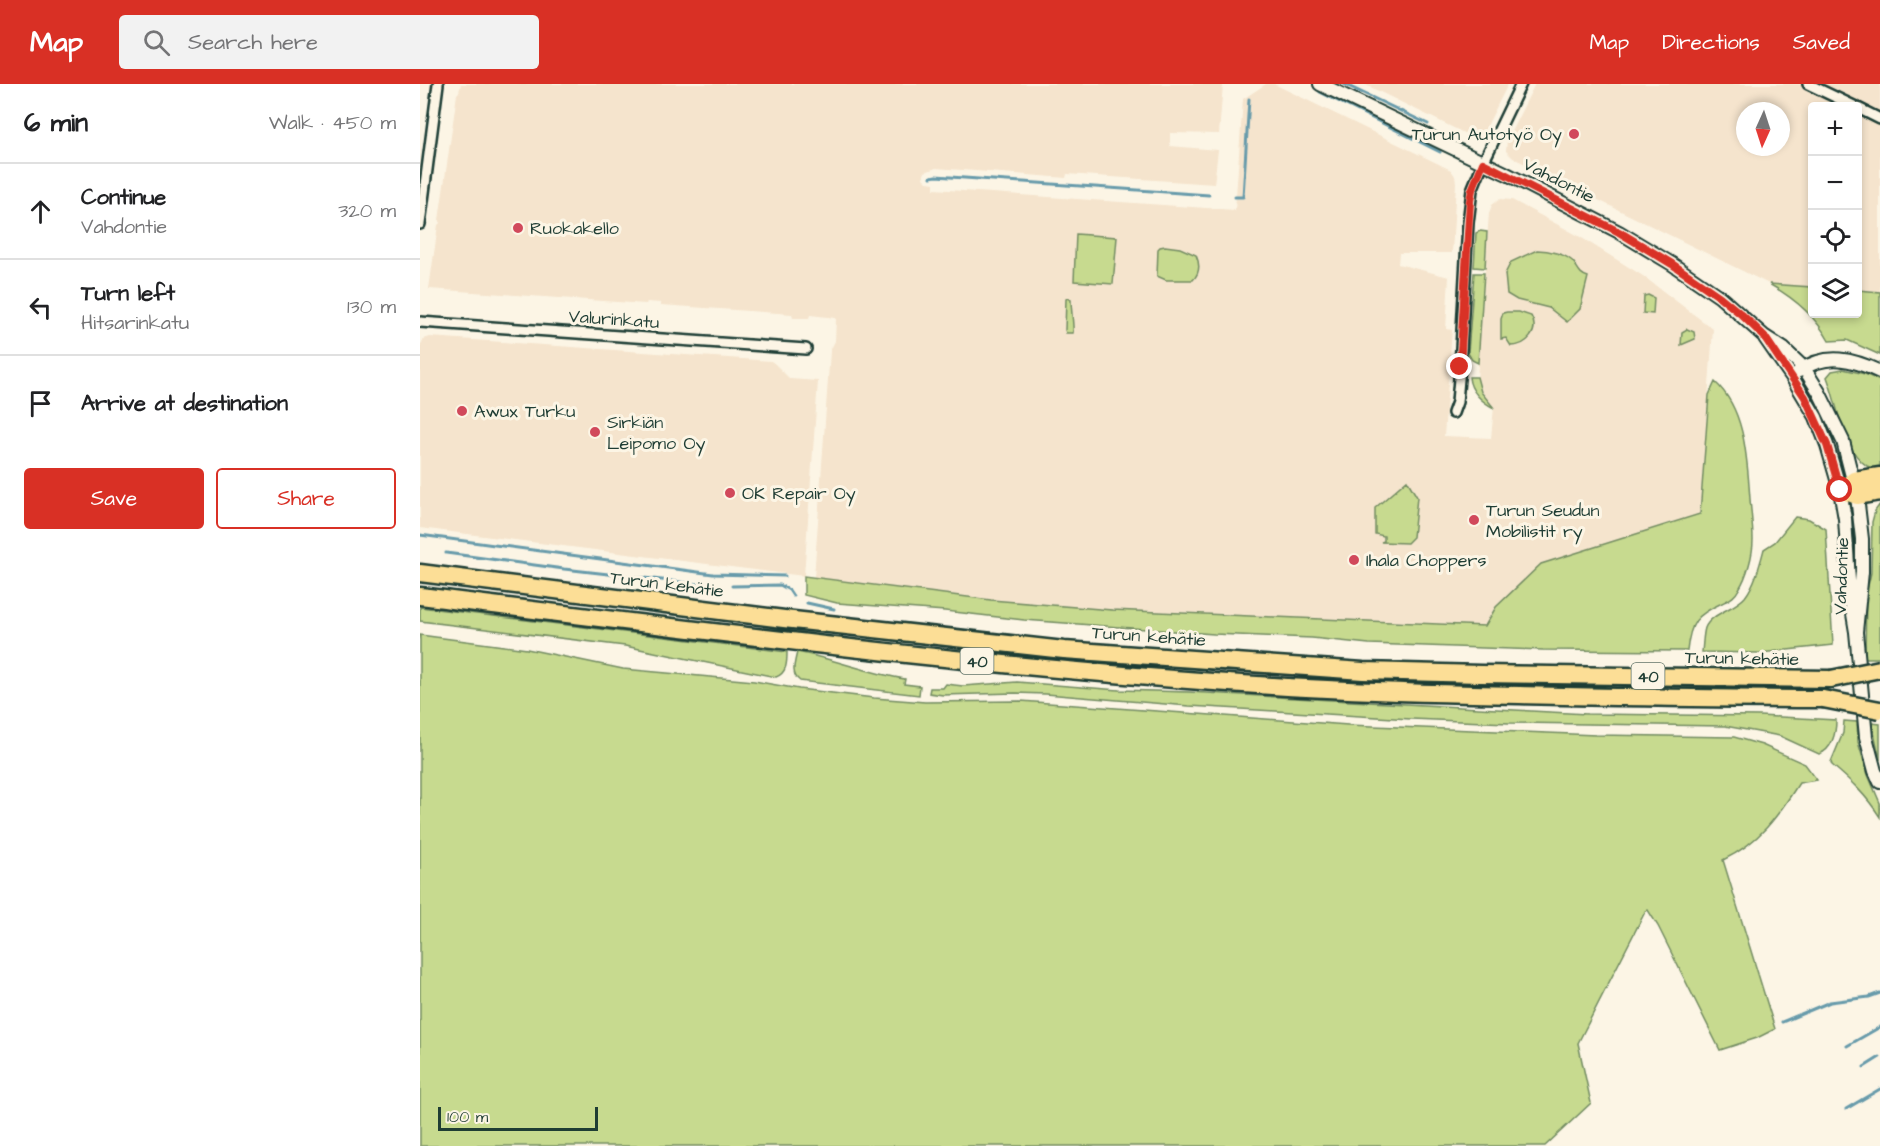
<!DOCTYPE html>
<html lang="en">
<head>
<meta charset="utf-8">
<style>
	:root { --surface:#fff; --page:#f2f2f2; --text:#202124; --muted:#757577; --line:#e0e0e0; --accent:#d93025 }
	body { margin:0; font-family:"Architects Daughter",sans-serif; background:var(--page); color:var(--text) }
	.controls { position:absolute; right:18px; top:18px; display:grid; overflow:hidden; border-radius:6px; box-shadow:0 3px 9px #0003 }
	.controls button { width:54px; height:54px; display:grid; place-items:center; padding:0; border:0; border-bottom:2px solid var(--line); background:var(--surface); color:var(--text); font:30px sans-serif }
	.compass { position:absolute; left:1316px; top:18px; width:54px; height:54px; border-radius:50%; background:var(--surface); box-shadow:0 3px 9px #0003; rotate:183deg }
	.scale { position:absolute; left:18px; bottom:15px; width:160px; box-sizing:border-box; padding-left:6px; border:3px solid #1f3d34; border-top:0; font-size:16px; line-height:21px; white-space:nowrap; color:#1f3d34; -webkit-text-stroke:4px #fcf5e5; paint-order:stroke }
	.stop { position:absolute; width:18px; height:18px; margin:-14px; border:4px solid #d93025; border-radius:50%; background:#fff }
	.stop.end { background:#d93025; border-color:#fff; box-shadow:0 2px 6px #0008 }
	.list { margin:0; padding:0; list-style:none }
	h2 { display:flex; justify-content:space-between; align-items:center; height:78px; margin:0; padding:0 24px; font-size:26px }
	h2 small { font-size:20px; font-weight:400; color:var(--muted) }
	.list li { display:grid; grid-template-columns:39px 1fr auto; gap:18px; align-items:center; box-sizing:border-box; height:96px; padding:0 24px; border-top:2px solid var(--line) }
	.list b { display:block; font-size:22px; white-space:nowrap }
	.list p { margin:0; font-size:20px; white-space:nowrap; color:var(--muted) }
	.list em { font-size:20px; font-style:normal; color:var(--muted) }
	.actions { display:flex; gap:12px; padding:18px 24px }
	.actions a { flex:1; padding:14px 0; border:2px solid var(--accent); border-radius:6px; text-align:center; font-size:21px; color:var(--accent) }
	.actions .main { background:var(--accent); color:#fff }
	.icon { flex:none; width:33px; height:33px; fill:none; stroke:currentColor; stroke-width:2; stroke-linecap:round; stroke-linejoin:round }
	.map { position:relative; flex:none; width:1460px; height:1062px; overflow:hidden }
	header { display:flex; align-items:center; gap:36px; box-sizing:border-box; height:84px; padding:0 30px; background:var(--accent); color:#fff }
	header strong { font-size:28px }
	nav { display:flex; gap:33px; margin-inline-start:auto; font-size:21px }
	.search { width:420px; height:54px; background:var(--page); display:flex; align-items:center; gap:15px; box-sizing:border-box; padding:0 21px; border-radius:6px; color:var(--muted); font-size:22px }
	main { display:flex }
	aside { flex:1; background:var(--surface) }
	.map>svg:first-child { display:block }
</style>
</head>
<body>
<header>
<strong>Map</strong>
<div class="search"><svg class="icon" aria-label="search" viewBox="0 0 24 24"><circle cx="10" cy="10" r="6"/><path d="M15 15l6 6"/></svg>Search here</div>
<nav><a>Map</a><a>Directions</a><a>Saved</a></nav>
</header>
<main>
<aside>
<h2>6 min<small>Walk · 450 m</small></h2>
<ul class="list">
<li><svg class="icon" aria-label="ahead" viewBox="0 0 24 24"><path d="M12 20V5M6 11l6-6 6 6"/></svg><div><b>Continue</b><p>Vahdontie</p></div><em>320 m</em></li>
<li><svg class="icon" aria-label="left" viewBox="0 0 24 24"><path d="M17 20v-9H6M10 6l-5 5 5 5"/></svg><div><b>Turn left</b><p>Hitsarinkatu</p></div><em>130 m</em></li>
<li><svg class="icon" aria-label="arrive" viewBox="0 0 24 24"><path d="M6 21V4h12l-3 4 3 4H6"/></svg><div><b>Arrive at destination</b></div></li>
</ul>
<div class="actions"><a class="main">Save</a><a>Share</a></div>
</aside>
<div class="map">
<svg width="1460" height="1062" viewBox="0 0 1460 1062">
	<rect width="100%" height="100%" fill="#fcf5e5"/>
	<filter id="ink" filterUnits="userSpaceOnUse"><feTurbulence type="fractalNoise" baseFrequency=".0167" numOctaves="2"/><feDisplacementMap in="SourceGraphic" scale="12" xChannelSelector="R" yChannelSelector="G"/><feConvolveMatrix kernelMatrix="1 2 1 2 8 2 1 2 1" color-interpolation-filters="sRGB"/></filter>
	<g filter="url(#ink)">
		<path fill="#f5e4cd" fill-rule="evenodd" d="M 41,0 L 803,0 L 799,50 L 750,49 L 750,62 L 798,66 L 794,100 L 647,90 L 646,94 L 516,84 L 505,88 L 503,94 L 507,98 L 514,99 L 514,105 L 815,126 L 823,15 L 846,0 L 854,0 L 1031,86 L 1035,92 L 1036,99 L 1032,169 L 979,169 L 978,180 L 1029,193 L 1026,245 L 1032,246 L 1024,352 L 1071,354 L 1074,323 L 1061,308 L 1057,295 L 1069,129 L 1072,121 L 1080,115 L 1092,116 L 1157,151 L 1223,192 L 1293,245 L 1280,430 L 1121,480 L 1076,523 L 1065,542 L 692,526 L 571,516 L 394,494 L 410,267 L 415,257 L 416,234 L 390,231 L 389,234 L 373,234 L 372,230 L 241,221 L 241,219 L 227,218 L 226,220 L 9,205 L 18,141 L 20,139 L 19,136 L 37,10 L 39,8 Z
			M 944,0 L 1088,0 L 1065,46 L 1061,50 L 1056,53 L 1048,51 Z
			M 1115,0 L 1460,0 L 1460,208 L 1438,206 L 1438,22 L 1392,22 L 1392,203 L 1349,200 L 1093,74 L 1086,67 L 1087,56 ZM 1325,27 L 1361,27 L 1361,63 L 1325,63 Z
			M 10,253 L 351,277 L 355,280 L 370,295 L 398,297 L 384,492 L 0,444 L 0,263 L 4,255 Z"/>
		<path fill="#c7da8f" stroke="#738c62" stroke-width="1.5" d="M 1060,147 L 1067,148 L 1065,184 L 1054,183 L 1056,149 Z
			M 656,150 L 697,153 L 693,200 L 654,197 Z
			M 745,162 L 760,164 L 776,171 C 780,180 780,189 773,196 L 746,196 L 737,192 L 738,165 L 740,163 Z
			M 1117,166 C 1128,166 1147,170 1154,179 C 1159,186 1159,190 1168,193 L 1160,225 L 1147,238 L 1129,224 L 1097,216 L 1087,210 L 1085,190 L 1091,178 Z
			M 1054,189 L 1064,189 L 1058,279 L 1052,276 L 1048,269 Z
			M 1349,200 L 1392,203 L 1392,230 L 1438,230 L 1438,206 L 1460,208 L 1460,271 L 1427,256 L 1409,257 C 1395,231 1374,214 1349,200 Z
			M 1228,211 L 1234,214 L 1233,230 L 1223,229 L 1224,212 Z
			M 648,214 L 651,216 C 651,225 654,244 653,249 L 646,249 L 645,246 L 646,215 Z
			M 1087,228 L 1099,228 L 1111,232 C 1120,247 1107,262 1091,262 L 1086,254 L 1081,255 L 1081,235 L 1083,229 Z
			M 1267,245 L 1274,248 L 1275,255 L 1261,261 L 1262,248 Z
			M 1423,285 L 1445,290 L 1460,297 L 1460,385 C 1455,384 1451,384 1447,382 C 1423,367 1417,318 1407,293 L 1412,287 Z
			M 1049,293 L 1057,293 L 1061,308 L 1074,324 C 1062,318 1050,307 1049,293 Z
			M 1295,298 C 1326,326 1327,376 1330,415 C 1331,428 1333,443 1333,456 C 1333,471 1327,492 1319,505 C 1315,513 1310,515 1302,519 C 1276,531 1270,538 1267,567 L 1123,566 L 949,560 L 892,554 L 794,550 L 604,536 L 525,527 L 417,519 L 384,511 L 384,492 L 571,516 L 692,526 L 1065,542 L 1076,523 L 1121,480 L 1280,430 L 1289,311 Z
			M 987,396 L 997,413 L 993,453 L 987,459 L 961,458 L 964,457 L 964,452 L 955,450 L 955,424 Z
			M 1460,420 L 1460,574 L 1445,574 L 1446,510 L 1451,489 L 1452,438 L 1455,427 Z
			M 1375,433 L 1389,435 L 1406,445 L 1413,561 L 1340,569 L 1282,568 C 1283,560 1283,551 1285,544 C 1291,529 1315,525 1325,513 C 1335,500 1340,480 1344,465 L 1355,458 Z
			M 0,523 L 367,568 C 367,578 367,589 356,593 L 205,562 L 0,537 Z
			M 0,551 L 107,565 L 203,585 L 334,597 L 379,605 L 454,614 L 505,618 L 601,617 L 928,641 L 1176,651 L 1314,653 L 1342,661 L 1385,680 L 1397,696 L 1379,699 C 1358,732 1339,759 1303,776 L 1355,945 L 1337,954 L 1300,966 L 1238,842 L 1228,826 L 1225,828 L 1158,959 L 1171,1019 L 1125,1062 L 0,1062 Z
			M 377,568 C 414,575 448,589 485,595 L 484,600 L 500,602 L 499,611 L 380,597 C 370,590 375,578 377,568 Z
			M 597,598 L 699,606 L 768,608 L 1167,630 L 1339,632 L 1416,636 C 1416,649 1412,666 1399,670 L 1360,652 L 1305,642 L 1089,639 L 991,635 L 769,622 L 626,610 L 595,609 L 523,611 L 509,609 L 510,604 L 523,604 L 526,600 L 543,602 Z
			M 1424,637 L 1437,638 L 1438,658 L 1448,691 L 1460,719 L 1460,733 C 1446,711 1432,698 1412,681 L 1411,678 L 1423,649 Z
			M 1452,639 L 1460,640 L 1460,676 Z"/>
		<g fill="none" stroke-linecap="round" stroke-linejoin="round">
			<path stroke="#689bab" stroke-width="3" d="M 924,0 L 1008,40
				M 900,8 L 1020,68
				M 511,93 L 516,92 L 789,111
				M 815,113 L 823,113 L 829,15
				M 0,451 L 293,490 L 365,492
				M 26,469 L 144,485 L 286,501
				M 312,502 L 360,501 L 369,506 L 373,512
				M 387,519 L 414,525
				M 1362,938 L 1410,918 L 1449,913 L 1460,909
				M 1427,962 L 1460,943
				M 1444,983 L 1460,973
				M 1426,1025 L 1460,1005"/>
			<defs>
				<path id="street" d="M 1388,0 L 1434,22
					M 1438,24 L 1460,35
					M 0,140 L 18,0
					M 0,238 L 386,265
					M 1033,329 L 1037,318 L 1040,283 L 1048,139 L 1052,106 L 1063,79 L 1101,0"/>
				<path id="secondary" d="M 900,0 L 1085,89 L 1199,148 L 1252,180 L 1300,213 L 1344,252 L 1364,265 L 1384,284 L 1399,308 L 1423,357 L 1437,412 L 1442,455 L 1442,488 L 1436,548
					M 1345,254 L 1372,293 L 1396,333 L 1407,361 L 1420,406 L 1425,435 L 1430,512 L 1436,548 L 1446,653 L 1455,687 L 1460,698
					M 1379,287 C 1407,268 1433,275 1460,288"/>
				<path id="highway" d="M 1420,406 L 1434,396 L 1460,392
					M 1420,406 L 1437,412 L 1460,408
					M 0,489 L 364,535 L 644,566 L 943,587 L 1061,590 L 1411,595
					M 0,512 C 283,547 567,584 852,602 C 967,609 1083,611 1198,613 C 1267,614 1335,615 1403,615"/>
			</defs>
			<use href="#street" stroke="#1f3d34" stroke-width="14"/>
			<use href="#secondary" stroke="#1f3d34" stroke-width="16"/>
			<use href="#highway" stroke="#1f3d34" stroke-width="21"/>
			<use href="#street" stroke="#fcf5e5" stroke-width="9"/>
			<use href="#secondary" stroke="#fcf5e5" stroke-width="12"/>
			<use href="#highway" stroke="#fcde96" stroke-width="16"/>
			<defs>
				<path id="highway-bridge" d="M 1411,595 L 1460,585
					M 1403,615 L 1460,626"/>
			</defs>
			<use href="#highway-bridge" stroke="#1f3d34" stroke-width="21" stroke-linecap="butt"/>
			<use href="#highway-bridge" stroke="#fcde96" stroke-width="16"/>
		</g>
	</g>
	<g fill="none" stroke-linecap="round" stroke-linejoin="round" filter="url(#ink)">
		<path stroke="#d93025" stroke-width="8" d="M 1040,283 L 1050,117 L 1052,106 L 1063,79 L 1199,148 L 1252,180 L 1300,213 L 1322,231 L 1344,252 L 1385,313 L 1407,361 L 1420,406"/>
	</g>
	<g fill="#d1495b" stroke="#fcf5e5" stroke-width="2">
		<circle cx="1154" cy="50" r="6"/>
		<circle cx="98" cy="144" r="6"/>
		<circle cx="42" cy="327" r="6"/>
		<circle cx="175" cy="348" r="6"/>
		<circle cx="310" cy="409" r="6"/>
		<circle cx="1054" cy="436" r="6"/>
		<circle cx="934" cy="476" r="6"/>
	</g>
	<g text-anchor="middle" stroke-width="6" stroke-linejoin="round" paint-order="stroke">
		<g fill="#fcf5e5" stroke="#617469" stroke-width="1.5">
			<rect x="540.5" y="564" width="33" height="26" rx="4.5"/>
			<rect x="1211.5" y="579" width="33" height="26" rx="4.5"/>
		</g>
		<g font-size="16" font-weight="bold" fill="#1f3d34">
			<text x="557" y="583">40</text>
			<text x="1228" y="598">40</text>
		</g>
		<g font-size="18" fill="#1f3d34" stroke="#fcf5e5" text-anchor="start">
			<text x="1142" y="56" text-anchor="end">Turun Autotyö Oy</text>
			<text x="110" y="150">Ruokakello</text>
			<text x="54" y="333">Awux Turku</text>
			<text x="187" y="344">Sirkiän<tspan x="187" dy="21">Leipomo Oy</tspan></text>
			<text x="322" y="415">OK Repair Oy</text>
			<text x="1066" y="432">Turun Seudun<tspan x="1066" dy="21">Mobilistit ry</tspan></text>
			<text x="946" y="482">Ihala Choppers</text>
		</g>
		<g font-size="18" fill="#1f3d34" stroke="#fcf5e5">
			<text transform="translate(1139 96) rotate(27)" y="6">Vahdontie</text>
			<text transform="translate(194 235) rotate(4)" y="6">Valurinkatu</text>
			<text transform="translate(1421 492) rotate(-88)" y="6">Vahdontie</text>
			<text transform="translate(247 500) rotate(7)" y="6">Turun kehätie</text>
			<text transform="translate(729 552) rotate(4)" y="6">Turun kehätie</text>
			<text transform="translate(1322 574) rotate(1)" y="6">Turun kehätie</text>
		</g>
	</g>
</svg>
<div class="controls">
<button>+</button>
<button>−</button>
<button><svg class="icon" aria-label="locate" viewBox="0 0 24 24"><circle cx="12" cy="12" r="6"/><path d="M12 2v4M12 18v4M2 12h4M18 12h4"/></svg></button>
<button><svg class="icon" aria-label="layers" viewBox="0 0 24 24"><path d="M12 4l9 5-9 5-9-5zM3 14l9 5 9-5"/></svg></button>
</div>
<svg class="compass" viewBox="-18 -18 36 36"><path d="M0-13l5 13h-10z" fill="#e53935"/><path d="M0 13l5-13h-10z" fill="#757577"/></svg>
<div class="scale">100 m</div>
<div class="stop" style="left:1420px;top:406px"></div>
<div class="stop end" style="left:1040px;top:283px"></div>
</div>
</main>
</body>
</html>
